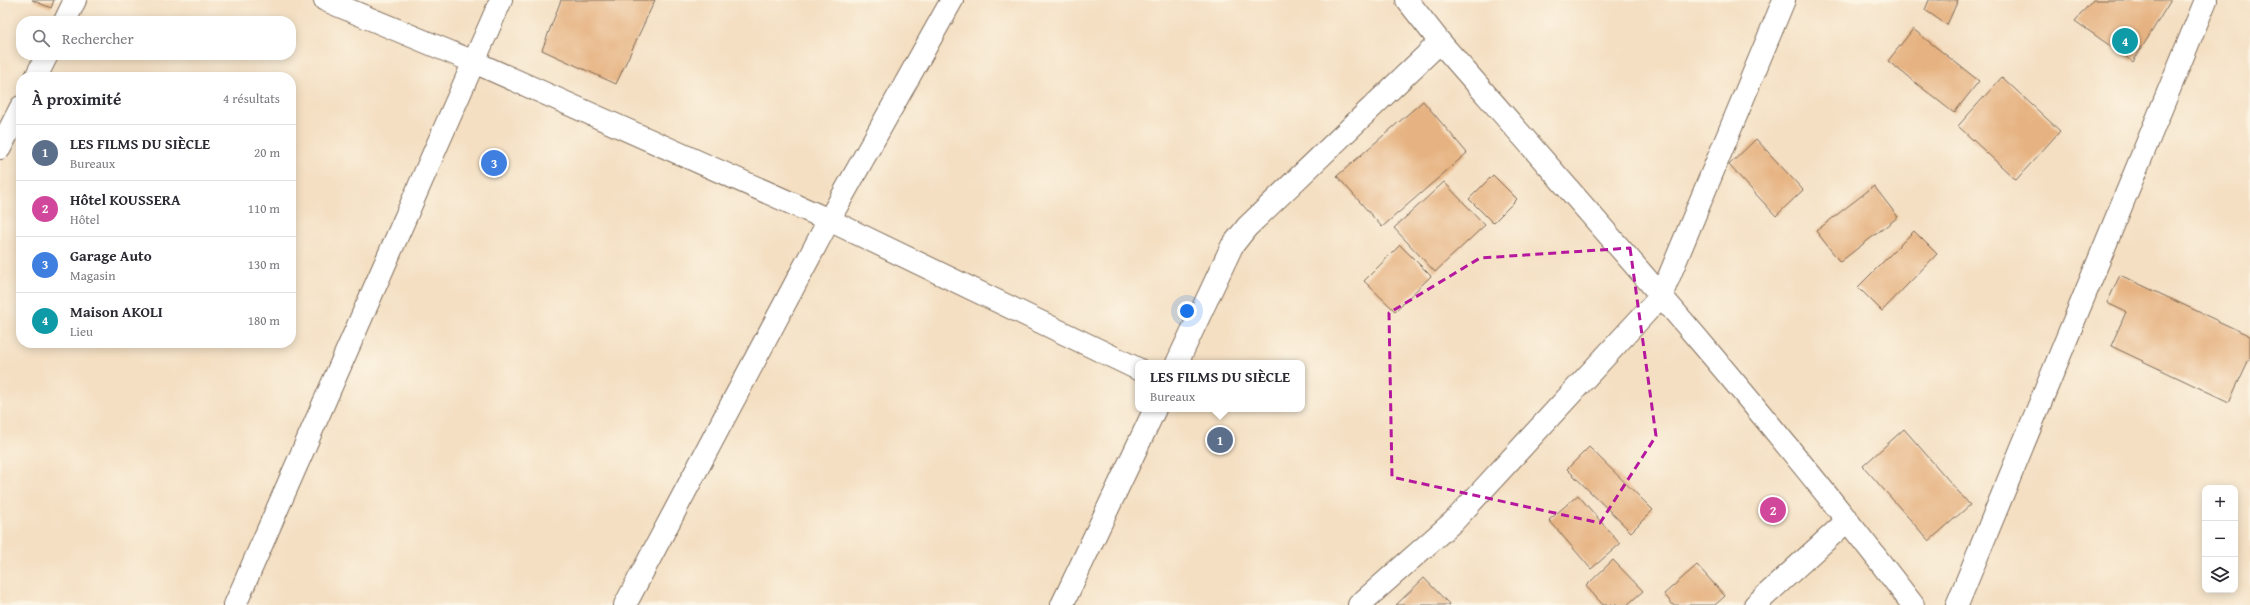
<!DOCTYPE html>
<html lang="fr">
<head>
<meta charset="utf-8">
<style>
	:root { --surface:#fff; --page:#f2f2f3; --text:#2b2b33; --muted:#7c7c81; --line:#e1e1e2; --accent:#b5179e }
	body { margin:0; font-family:"Gentium Book Plus",serif; background:var(--page); color:var(--text) }
	.controls { position:absolute; right:12px; bottom:12px; display:grid; overflow:hidden; border-radius:8px; box-shadow:0 2px 10px #0003 }
	.controls button { width:36px; height:36px; display:grid; place-items:center; padding:0; border:0; border-bottom:1px solid var(--line); background:var(--surface); color:var(--text); font:20px sans-serif }
	.you { position:absolute; left:1187px; top:311px; width:14px; height:14px; margin:-10px; border:3px solid #fff; border-radius:50%; background:#1a73e8; box-shadow:0 0 0 6px #1a73e833 }
	.badge { display:grid; place-items:center; width:26px; height:26px; border-radius:50%; background:var(--accent); color:#fff; font-size:13px; font-weight:700 }
	.pin { position:absolute; translate:-50% -50%; border:2px solid #fff; box-shadow:0 1px 4px #0006 }
	.popup { position:absolute; left:1135px; top:360px; width:170px; height:52px; box-sizing:border-box; display:grid; place-content:center; border-radius:8px; background:var(--surface); filter:drop-shadow(0 1px 3px #0005); font-size:13px; white-space:nowrap; color:var(--muted) }
	.popup b { font-size:15px; color:var(--text) }
	.popup::after { content:''; position:absolute; left:50%; top:100%; margin-left:-8px; border:8px solid transparent; border-top-color:var(--surface) }
	.list { margin:0; padding:0; list-style:none }
	h2 { display:flex; justify-content:space-between; align-items:center; height:52px; margin:0; padding:0 16px; font-size:17px }
	h2 small { font-size:13px; font-weight:400; color:var(--muted) }
	.list li { display:grid; grid-template-columns:26px 1fr auto; gap:12px; align-items:center; box-sizing:border-box; height:56px; padding:0 16px; border-top:1px solid var(--line) }
	.list b { display:block; font-size:15px; white-space:nowrap }
	.list p { margin:0; font-size:13px; white-space:nowrap; color:var(--muted) }
	.list em { font-size:13px; font-style:normal; color:var(--muted) }
	.icon { flex:none; width:22px; height:22px; fill:none; stroke:currentColor; stroke-width:2; stroke-linecap:round; stroke-linejoin:round }
	.map { position:relative; flex:none; width:2250px; height:605px; overflow:hidden }
	.search { position:absolute; background:var(--surface); box-shadow:0 2px 10px #0003; left:16px; top:16px; width:280px; height:44px; display:flex; align-items:center; gap:10px; box-sizing:border-box; padding:0 14px; border-radius:16px; color:var(--muted); font-size:15px }
	.panel { position:absolute; background:var(--surface); box-shadow:0 2px 10px #0003; left:16px; top:72px; width:280px; height:276px; border-radius:16px }
	.map>svg:first-child { display:block }
</style>
</head>
<body>
<div class="map">
<svg width="2250" height="605" viewBox="0 0 2250 605">
	<rect width="100%" height="100%" fill="#fcf5e5"/>
	<filter id="ink" filterUnits="userSpaceOnUse"><feTurbulence type="fractalNoise" baseFrequency=".025" numOctaves="2"/><feDisplacementMap in="SourceGraphic" scale="8" xChannelSelector="R" yChannelSelector="G"/><feConvolveMatrix kernelMatrix="1 2 1 2 8 2 1 2 1" color-interpolation-filters="sRGB"/></filter>
	<filter id="wash" filterUnits="userSpaceOnUse"><feTurbulence type="fractalNoise" baseFrequency=".012" numOctaves="4" result="noise"/><feDisplacementMap in="SourceGraphic" scale="16" xChannelSelector="R" yChannelSelector="G"/><feGaussianBlur stdDeviation="0.9" result="paint"/><feColorMatrix in="noise" values="0 0 0 0 0 0 0 0 0 0 0 0 0 0 0 0 0 1.4 0 .05"/><feComposite in="paint" operator="in"/></filter>
	<g filter="url(#wash)">
		<rect width="100%" height="100%" fill="#f4dfc2"/>
		<g id="blocks">
			<path fill="#e6b281" d="M 32,0 L 54,0 L 51,8 Z
				M 561,0 L 655,0 L 616,84 L 542,50 Z
				M 1929,0 L 1958,0 L 1947,25 L 1925,10 Z
				M 2093,0 L 2171,0 L 2133,62 L 2075,21 Z
				M 1913,29 L 1979,81 L 1954,113 L 1888,61 Z
				M 2002,77 L 2060,131 L 2016,180 L 1958,126 Z
				M 1423,101 L 1467,153 L 1382,227 L 1337,176 Z
				M 1756,139 L 1803,190 L 1776,216 L 1729,165 Z
				M 1493,175 L 1517,199 L 1493,223 L 1469,199 Z
				M 1444,182 L 1485,225 L 1435,272 L 1394,228 Z
				M 1874,186 L 1898,217 L 1840,262 L 1816,231 Z
				M 1914,231 L 1937,254 L 1882,311 L 1858,287 Z
				M 1400,245 L 1431,276 L 1395,311 L 1364,281 Z
				M 2120,275 L 2250,336 L 2250,357 L 2229,402 L 2111,346 L 2126,312 L 2107,303 Z
				M 1904,429 L 1970,505 L 1929,541 L 1863,466 Z
				M 1589,447 L 1653,510 L 1631,532 L 1567,469 Z
				M 1578,495 L 1620,544 L 1591,569 L 1549,520 Z
				M 1613,560 L 1643,591 L 1627,605 L 1603,605 L 1586,586 Z
				M 1697,565 L 1725,596 L 1715,605 L 1673,605 L 1664,594 Z
				M 1424,578 L 1450,605 L 1396,605 Z"/>
		</g>
	</g>
	<g filter="url(#ink)">
		<use href="#blocks" fill-opacity="0" stroke="#7c6957" stroke-width="1"/>
		<g fill="none" stroke-linecap="round" stroke-linejoin="round">
			<defs>
				<path id="minor" d="M 325,0 L 474,62 L 829,220 L 1138,369
					M 1407,0 L 1440,42 C 1601,226 1764,409 1913,605
					M 65,21 L 75,0
					M 36,77 L 47,55
					M 0,148 L 21,107
					M 1177,363 L 1232,246 L 1247,227 L 1440,42
					M 235,605 L 501,0
					M 625,605 L 829,220 L 952,0
					M 1062,605 L 1155,409
					M 1359,605 L 1454,521 L 1661,296 L 1784,0
					M 1755,605 L 1848,520
					M 1957,605 L 2206,0"/>
			</defs>
			<use href="#minor" stroke="#7c6957" stroke-width="24"/>
			<use href="#minor" stroke="#fff" stroke-width="22"/>
		</g>
	</g>
	<path fill="none" stroke="#b5179e" stroke-width="3" stroke-dasharray="8 5" stroke-linejoin="round" d="M 1630,248 L 1656,436 L 1600,523 L 1392,477 L 1389,313 L 1480,258 Z"/>
</svg>
<div class="controls">
<button>+</button>
<button>−</button>
<button><svg class="icon" aria-label="layers" viewBox="0 0 24 24"><path d="M12 4l9 5-9 5-9-5zM3 14l9 5 9-5"/></svg></button>
</div>
<div class="you"></div>
<div class="pin badge" style="left:1220px;top:440px;background:#5c6f8a">1</div>
<div class="popup"><b>LES FILMS DU SIÈCLE</b>Bureaux</div>
<div class="pin badge" style="left:1773px;top:510px;background:#d1479c">2</div>
<div class="pin badge" style="left:494px;top:163px;background:#3f7fe0">3</div>
<div class="pin badge" style="left:2125px;top:41px;background:#0f9aa8">4</div>
<div class="search"><svg class="icon" aria-label="search" viewBox="0 0 24 24"><circle cx="10" cy="10" r="6"/><path d="M15 15l6 6"/></svg>Rechercher</div>
<section class="panel">
<h2>À proximité<small>4 résultats</small></h2>
<ul class="list">
<li><span class="badge" style="background:#5c6f8a">1</span><div><b>LES FILMS DU SIÈCLE</b><p>Bureaux</p></div><em>20 m</em></li>
<li><span class="badge" style="background:#d1479c">2</span><div><b>Hôtel KOUSSERA</b><p>Hôtel</p></div><em>110 m</em></li>
<li><span class="badge" style="background:#3f7fe0">3</span><div><b>Garage Auto</b><p>Magasin</p></div><em>130 m</em></li>
<li><span class="badge" style="background:#0f9aa8">4</span><div><b>Maison AKOLI</b><p>Lieu</p></div><em>180 m</em></li>
</ul>
</section>
</div>
</body>
</html>
